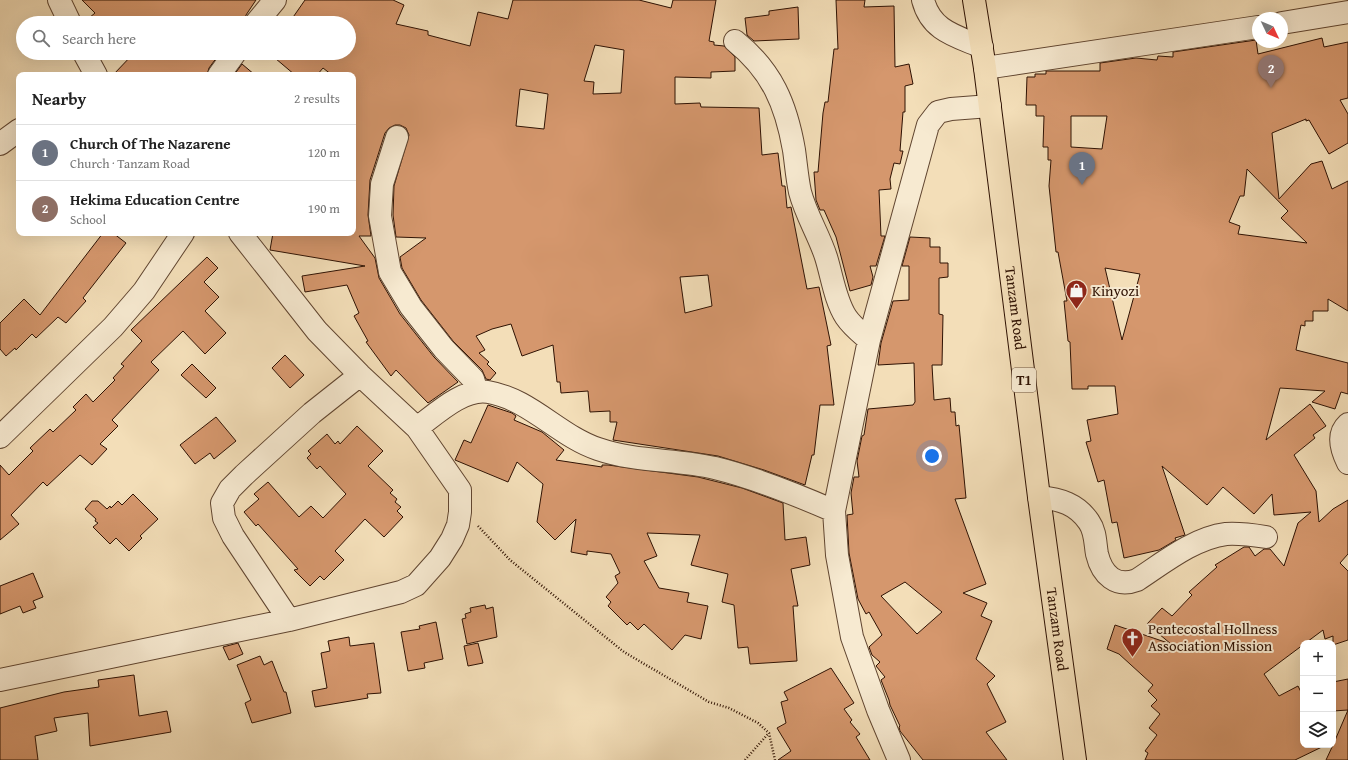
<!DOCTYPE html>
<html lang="en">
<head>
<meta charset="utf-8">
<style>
	:root { --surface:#fff; --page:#f2f2f2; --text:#222; --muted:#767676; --line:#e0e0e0; --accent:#0b8043 }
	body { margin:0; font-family:"Gentium Book Plus",serif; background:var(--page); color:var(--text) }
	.controls { position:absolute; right:12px; bottom:12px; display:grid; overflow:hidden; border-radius:8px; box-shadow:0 4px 16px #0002 }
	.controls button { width:36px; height:36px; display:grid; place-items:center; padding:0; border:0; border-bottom:1px solid var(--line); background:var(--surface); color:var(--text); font:20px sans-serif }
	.compass { position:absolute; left:1252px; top:12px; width:36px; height:36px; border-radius:50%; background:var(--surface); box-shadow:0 4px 16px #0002; rotate:134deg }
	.you { position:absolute; left:932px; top:456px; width:14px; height:14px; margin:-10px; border:3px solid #fff; border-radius:50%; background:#1a73e8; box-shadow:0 0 0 6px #1a73e833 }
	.badge { display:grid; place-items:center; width:26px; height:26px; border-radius:50%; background:var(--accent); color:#fff; font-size:13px; font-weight:700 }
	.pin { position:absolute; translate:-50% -33px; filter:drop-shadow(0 1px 2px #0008) }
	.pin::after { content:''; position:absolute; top:21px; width:14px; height:12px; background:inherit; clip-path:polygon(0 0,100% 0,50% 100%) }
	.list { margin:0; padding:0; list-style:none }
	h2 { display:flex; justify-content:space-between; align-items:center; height:52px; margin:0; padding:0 16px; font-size:17px }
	h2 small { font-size:13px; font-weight:400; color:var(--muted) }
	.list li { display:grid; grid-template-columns:26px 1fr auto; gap:12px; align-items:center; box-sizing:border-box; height:56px; padding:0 16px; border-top:1px solid var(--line) }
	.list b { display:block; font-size:15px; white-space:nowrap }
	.list p { margin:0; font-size:13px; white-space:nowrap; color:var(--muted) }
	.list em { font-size:13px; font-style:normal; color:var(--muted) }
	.icon { flex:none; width:22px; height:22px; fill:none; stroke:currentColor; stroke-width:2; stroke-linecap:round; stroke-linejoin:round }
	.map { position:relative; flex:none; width:1348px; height:760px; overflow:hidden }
	.search { position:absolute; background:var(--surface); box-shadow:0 4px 16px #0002; left:16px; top:16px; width:340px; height:44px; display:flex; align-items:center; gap:10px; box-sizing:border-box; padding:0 14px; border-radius:22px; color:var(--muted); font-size:15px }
	.panel { position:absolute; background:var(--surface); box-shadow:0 4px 16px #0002; left:16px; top:72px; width:340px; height:164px; border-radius:8px }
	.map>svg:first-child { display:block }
</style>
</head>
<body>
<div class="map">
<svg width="1348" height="760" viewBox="0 0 1348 760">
	<rect width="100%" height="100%" fill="#f3deb8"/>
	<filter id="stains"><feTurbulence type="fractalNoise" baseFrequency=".005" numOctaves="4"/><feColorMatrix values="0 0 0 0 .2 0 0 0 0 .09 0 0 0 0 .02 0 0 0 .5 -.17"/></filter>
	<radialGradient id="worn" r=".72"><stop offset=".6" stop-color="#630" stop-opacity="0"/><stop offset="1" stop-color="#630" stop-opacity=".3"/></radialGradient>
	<path fill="#d5976d" stroke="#2f1203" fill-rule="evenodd" d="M 82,0 L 256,0 L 246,15 L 244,23 L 232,23 L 226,18 L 222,23 L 83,23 L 95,13 Z
		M 305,0 L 393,0 L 404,5 L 396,24 L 428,31 L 428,35 L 470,46 L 478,12 L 508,19 L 513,0 L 639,0 L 671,8 L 673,0 L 716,0 L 709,41 L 714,42 L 714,45 L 724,46 L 735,57 L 735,71 L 711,72 L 711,78 L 675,77 L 675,104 L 700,103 L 701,107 L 759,108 L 762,155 L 778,153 L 782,186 L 785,186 L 787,208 L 791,207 L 807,289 L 819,287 L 831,345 L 827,346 L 834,405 L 820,405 L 814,455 L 812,455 L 805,485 L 764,470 L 718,456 L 613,440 L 617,422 L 610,422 L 610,411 L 590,412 L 588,391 L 561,393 L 560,382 L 557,382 L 553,345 L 522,356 L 511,324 L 492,329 L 476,336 L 485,350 L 479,353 L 489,362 L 487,364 L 496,373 L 490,380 L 486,379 L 482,370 L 453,341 L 421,300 L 402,268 L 400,257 L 426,238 L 396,237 L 393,215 L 394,186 L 409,135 L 406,128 L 400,125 L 395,125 L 389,128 L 385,133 L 370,180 L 368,215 L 371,236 L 359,236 L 375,258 L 379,278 L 400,314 L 434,357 L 458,382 L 428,403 L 396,370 L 391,376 L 366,342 L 368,341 L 354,316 L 359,313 L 347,285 L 305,292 L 302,276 L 365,266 L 270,250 L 273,233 L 353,233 L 353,75 L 332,75 L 323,68 L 317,75 L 295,75 L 269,53 L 349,53 L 349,23 L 289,23 ZM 595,45 L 624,50 L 621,93 L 593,94 L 594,82 L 584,81 ZM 520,89 L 548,94 L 544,129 L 516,126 ZM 708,275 L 712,306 L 685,313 L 680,277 Z
		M 836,0 L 865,0 L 864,7 L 894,6 L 895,67 L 909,64 L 913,84 L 905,86 L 905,112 L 903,112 L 900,151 L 903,151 L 900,164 L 894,163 L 890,179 L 891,189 L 879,190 L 881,236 L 885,236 L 876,266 L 870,266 L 873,277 L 871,285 L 850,291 L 836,237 L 824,210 L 820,210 L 816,200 L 814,172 L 818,172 L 823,113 L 825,102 L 828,102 L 834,49 L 838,49 Z
		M 798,7 L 799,39 L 754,41 L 747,35 L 745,18 L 769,15 L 769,11 Z
		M 1322,38 L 1324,47 L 1348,42 L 1348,98 L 1340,100 L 1348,114 L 1348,143 L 1329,154 L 1309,120 L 1306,121 L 1306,119 L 1272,133 L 1279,199 L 1311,164 L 1322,161 L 1332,189 L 1348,181 L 1348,311 L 1328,299 L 1328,311 L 1313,311 L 1313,321 L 1305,321 L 1305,326 L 1301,325 L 1296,350 L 1348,363 L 1348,394 L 1341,392 L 1335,409 L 1312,402 L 1325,391 L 1280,388 L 1266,440 L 1310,404 L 1326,426 L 1313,435 L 1315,438 L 1294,455 L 1316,491 L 1319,522 L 1333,509 L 1348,500 L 1348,554 L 1340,563 L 1348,571 L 1348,640 L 1333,645 L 1333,636 L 1325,639 L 1323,630 L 1264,674 L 1279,696 L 1298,686 L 1303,696 L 1303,745 L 1326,745 L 1295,760 L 1145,760 L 1148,753 L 1145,751 L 1157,735 L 1149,728 L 1160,714 L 1151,706 L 1157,700 L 1148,691 L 1153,685 L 1119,654 L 1107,649 L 1115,625 L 1171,644 L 1147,624 L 1162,608 L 1172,616 L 1192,595 L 1189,592 L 1217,567 L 1215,565 L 1244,547 L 1249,547 L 1255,556 L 1264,549 L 1270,549 L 1284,566 L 1298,523 L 1311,512 L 1274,515 L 1272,494 L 1254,514 L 1223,487 L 1207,505 L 1162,466 L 1185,535 L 1175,538 L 1176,540 L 1159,550 L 1124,558 L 1117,522 L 1112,523 L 1104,480 L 1098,482 L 1086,442 L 1091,441 L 1087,420 L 1118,414 L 1115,386 L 1088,386 L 1088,389 L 1072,389 L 1070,342 L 1068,341 L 1064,301 L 1067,301 L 1058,252 L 1056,252 L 1049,186 L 1051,160 L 1048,160 L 1048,147 L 1043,147 L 1044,116 L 1036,116 L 1036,105 L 1026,105 L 1027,77 L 1035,77 L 1035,74 L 1046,74 L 1046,71 L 1100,71 L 1100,63 L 1136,58 L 1157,60 L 1158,56 L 1173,57 L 1173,52 L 1256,40 L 1258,54 ZM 1071,116 L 1107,116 L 1102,149 L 1071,147 ZM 1247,169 L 1288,211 L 1281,218 L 1307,243 L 1238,234 L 1240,226 L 1229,222 L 1240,196 L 1244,196 ZM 1105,268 L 1140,274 L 1122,340 Z
		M 134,53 L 220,53 L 209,68 L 207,75 L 113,75 Z
		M 242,64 L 255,75 L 234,75 Z
		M 103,233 L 113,233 L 126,243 L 83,298 L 86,301 L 66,323 L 58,317 L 36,338 L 32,334 L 16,350 L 15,348 L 6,356 L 0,349 L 0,323 L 24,299 L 40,315 Z
		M 910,237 L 930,238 L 930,247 L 940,247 L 940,263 L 948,263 L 948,277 L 939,278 L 939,314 L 943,315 L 942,365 L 932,365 L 934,400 L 950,398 L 951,412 L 955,412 L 956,426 L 959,425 L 966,498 L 955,499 L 986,584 L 963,593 L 987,603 L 981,616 L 992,621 L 976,659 L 995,676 L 987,684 L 1006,722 L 986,732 L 1007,760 L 923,760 L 900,731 L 899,727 L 900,726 L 890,705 L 889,700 L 881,680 L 885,677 L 876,666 L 880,662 L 872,655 L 869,647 L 882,635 L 869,612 L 866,614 L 858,599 L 849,553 L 847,515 L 853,514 L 851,493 L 854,477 L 859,477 L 857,461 L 862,436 L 864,435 L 868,409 L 913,405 L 915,402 L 914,363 L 878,365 L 881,343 L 893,301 L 909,300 L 909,266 L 902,266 ZM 905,582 L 942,612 L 917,634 L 881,596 Z
		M 207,257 L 218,268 L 204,282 L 219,297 L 205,311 L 226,333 L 205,354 L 183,331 L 151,362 L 159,370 L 112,420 L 118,426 L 100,444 L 107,449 L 92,465 L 80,455 L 47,486 L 43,482 L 11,515 L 19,524 L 0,540 L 0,465 L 9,475 L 33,451 L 30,448 L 50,429 L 53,432 L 76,410 L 73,407 L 86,394 L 93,402 L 115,380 L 113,378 L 124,366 L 121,364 L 142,341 L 131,330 Z
		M 285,355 L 304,375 L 290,388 L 272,368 Z
		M 192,364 L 216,388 L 206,398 L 181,375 Z
		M 488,405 L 512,413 L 516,416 L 514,420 L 542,432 L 564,450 L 556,460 L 602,467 L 602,465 L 608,465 L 698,477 L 742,488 L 783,503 L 785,540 L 806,537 L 810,565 L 791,569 L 798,606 L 793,606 L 797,661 L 750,664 L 748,647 L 738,648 L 734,605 L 722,602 L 728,574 L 691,565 L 700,535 L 647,533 L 657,556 L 644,561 L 659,588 L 689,593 L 687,602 L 708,606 L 701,639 L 685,635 L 672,650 L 644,624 L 638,630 L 630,622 L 627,625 L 608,606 L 611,602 L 606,597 L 618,583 L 615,576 L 620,573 L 611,554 L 587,551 L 587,555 L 571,552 L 576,519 L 555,540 L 537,522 L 543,484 L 517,462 L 508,482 L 455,460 L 464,440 L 471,443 Z
		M 216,417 L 236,441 L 214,459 L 210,453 L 195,464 L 180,445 Z
		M 357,426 L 383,451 L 368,466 L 393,490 L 390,493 L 397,499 L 395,502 L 401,507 L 397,511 L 403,517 L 384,537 L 365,519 L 335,551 L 344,560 L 324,580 L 320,576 L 310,586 L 294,570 L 298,569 L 258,524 L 256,526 L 244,512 L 259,499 L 254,494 L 268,482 L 299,517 L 311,506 L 323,518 L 346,494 L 320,466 L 317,469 L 307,458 L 311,454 L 308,451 L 327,434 L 335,444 L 338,441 L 340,444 Z
		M 133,494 L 158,519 L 140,536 L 142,538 L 129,551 L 116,538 L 110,544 L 93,527 L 98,523 L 95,521 L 96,519 L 85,509 L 92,501 L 98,501 L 107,509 L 110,506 L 111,508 L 118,501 L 122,505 Z
		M 33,573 L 43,597 L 33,601 L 36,608 L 23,613 L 20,606 L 0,614 L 0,586 Z
		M 485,605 L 486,609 L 493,607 L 497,637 L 467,644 L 462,619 L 466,618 L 465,614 L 471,612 L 470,608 Z
		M 436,622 L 443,659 L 424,663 L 425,668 L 408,671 L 401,632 L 420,629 L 419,626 Z
		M 349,637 L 350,646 L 374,643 L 381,693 L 367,694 L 368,698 L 315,707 L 312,691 L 327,688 L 321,653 L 330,651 L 328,641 Z
		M 238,643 L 243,654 L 229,660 L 223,647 Z
		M 478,643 L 483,663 L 468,666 L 464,646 Z
		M 260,656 L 264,665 L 272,661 L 284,692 L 286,692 L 291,713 L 252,723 L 245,703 L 251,700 L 237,665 Z
		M 831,668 L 854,703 L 844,709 L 852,720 L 850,722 L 860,734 L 856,737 L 870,760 L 778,760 L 791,751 L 777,728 L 786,723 L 781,702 L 788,700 L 784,692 Z
		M 134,675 L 139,716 L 167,711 L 171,732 L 90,746 L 88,713 L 54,718 L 57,731 L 35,736 L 38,760 L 0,760 L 0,708 L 64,692 L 99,687 L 98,680 Z
		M 1348,679 L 1348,710 L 1333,711 L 1333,682 Z
		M 1348,710 L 1348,760 L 1326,760 L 1333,745 Z"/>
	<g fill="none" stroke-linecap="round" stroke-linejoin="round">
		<defs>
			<path id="minor" d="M 59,0 L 70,23
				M 923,0 C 931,31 956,36 982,47
				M 256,23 L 275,0
				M 1282,23 L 1348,12
				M 735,41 C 772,71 786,104 794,150 C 796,164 797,178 800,192 C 806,215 819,235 826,257 C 832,276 835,300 846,317 C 852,326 861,333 869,340
				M 84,53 L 96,75
				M 985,68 L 1258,27
				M 219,75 L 235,53
				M 397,137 L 382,184 L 380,216 L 390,272 L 411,307 L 444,349 L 473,379 L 477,392
				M 0,144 L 19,130
				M 1348,424 C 1336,435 1342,451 1348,463
				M 417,428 C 436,414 463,388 488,392 C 530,399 559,436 598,449 C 636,462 676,459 715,468 C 756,478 795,494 834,511
				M 0,437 L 113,327 L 144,291 L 183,233
				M 1039,497 C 1060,499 1077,504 1089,522 C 1096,532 1095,544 1097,554 C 1102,575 1116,588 1137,580 C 1163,563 1194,538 1226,534 C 1240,533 1253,535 1266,537
				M 289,620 L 233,536 L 224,518 L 222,503 L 230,489 L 244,475 L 312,413 L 360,375
				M 0,680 L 289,620 L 401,592 L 416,585 L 440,558 L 452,539 L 458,525 L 460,512 L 460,490 L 417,428 L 360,375 L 317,331 L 240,233
				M 899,760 L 878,710 L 852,637 L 837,555 L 834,511 L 869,340 L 928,125 L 938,112 L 951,109 L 990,106"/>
			<g id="highway">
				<path id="s1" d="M 974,0 L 985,68 L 1039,497 L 1075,760"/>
			</g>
		</defs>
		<use href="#minor" stroke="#604530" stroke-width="24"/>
		<use href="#highway" stroke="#2f1203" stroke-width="24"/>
		<path stroke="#2f1203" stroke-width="2.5" stroke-dasharray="1 2" stroke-linecap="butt" d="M 478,526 L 510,560 L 624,652 L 709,702 L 729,708 L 758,723 L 769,733 L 775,760
			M 745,760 L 768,734"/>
		<use href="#minor" stroke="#f7ead1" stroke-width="22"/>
		<use href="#highway" stroke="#f3deb8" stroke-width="22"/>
	</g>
	<defs>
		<symbol id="shop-pin" viewBox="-11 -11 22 30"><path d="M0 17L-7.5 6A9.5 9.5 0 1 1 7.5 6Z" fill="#8f2418" stroke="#f7ead1"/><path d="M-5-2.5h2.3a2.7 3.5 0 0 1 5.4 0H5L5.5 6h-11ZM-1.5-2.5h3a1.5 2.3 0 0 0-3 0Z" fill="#fff"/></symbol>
		<symbol id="church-pin" viewBox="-11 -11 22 30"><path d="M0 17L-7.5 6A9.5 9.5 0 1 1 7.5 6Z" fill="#8f2418" stroke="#f7ead1"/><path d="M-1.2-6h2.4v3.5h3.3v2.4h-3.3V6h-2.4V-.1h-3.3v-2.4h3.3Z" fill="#fff"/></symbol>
	</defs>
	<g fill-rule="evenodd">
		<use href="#shop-pin" x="1064" y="278" width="25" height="34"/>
		<use href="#church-pin" x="1120" y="626" width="25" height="34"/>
	</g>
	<g text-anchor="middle" stroke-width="4" stroke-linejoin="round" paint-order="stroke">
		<rect fill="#f7ead1" stroke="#6b5341" stroke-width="1" x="1012" y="368" width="24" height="24" rx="3"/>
		<g font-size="14" font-weight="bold" fill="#2f1203">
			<text x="1024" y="385">T1</text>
		</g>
		<g font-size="15" fill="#2f1203" stroke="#f7ead1" text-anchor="start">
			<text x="1092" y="296">Kinyozi</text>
			<text x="1148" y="634">Pentecostal Hollness<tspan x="1148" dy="17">Association Mission</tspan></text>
		</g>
		<g font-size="15" fill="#2f1203" stroke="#f7ead1">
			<text dy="5" stroke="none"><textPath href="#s1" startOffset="311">Tanzam Road</textPath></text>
			<text dy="5" stroke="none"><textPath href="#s1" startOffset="635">Tanzam Road</textPath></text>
		</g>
	</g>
	<rect width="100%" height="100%" filter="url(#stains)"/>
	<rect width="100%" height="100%" fill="url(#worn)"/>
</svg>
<div class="controls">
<button>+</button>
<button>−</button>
<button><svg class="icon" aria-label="layers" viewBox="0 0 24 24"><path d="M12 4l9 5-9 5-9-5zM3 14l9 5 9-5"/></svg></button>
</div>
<svg class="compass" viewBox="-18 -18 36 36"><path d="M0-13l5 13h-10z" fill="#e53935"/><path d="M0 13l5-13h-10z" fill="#767676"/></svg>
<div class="you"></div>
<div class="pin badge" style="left:1082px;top:185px;background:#6b7280">1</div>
<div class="pin badge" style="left:1271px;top:88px;background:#8d6e63">2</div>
<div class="search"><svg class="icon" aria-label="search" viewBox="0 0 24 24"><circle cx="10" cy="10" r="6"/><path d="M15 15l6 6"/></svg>Search here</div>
<section class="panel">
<h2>Nearby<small>2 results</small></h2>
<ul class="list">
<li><span class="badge" style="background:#6b7280">1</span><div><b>Church Of The Nazarene</b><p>Church · Tanzam Road</p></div><em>120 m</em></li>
<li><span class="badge" style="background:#8d6e63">2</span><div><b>Hekima Education Centre</b><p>School</p></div><em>190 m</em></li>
</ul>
</section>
</div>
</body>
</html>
